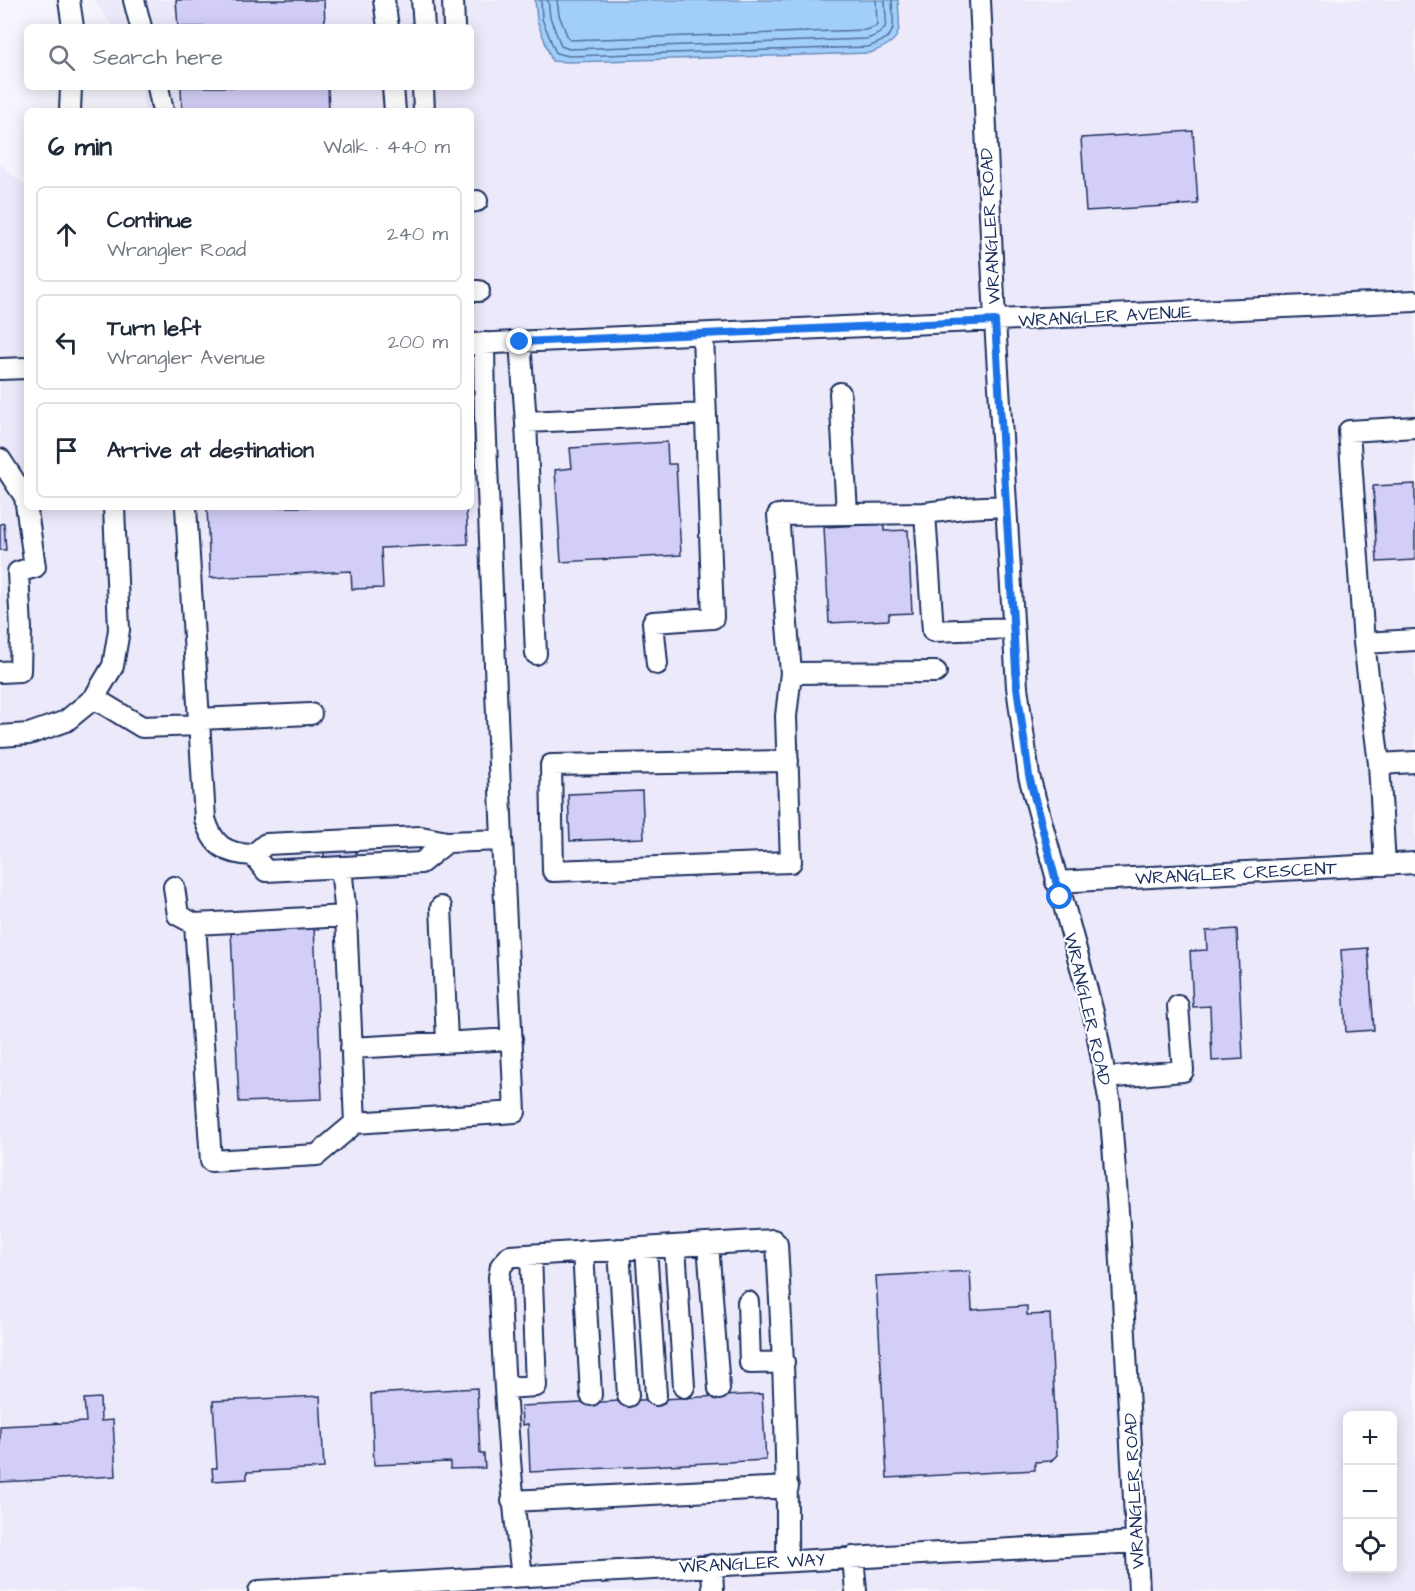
<!DOCTYPE html>
<html lang="en">
<head>
<meta charset="utf-8">
<style>
	:root { --surface:#fff; --page:#f6f6f7; --text:#1f2937; --muted:#747a83; --line:#e0e1e3 }
	body { margin:0; font-family:"Architects Daughter",sans-serif; background:var(--page); color:var(--text) }
	.controls { position:absolute; right:18px; bottom:18px; display:grid; overflow:hidden; border-radius:9px; box-shadow:0 3px 15px #0003 }
	.controls button { width:54px; height:54px; display:grid; place-items:center; padding:0; border:0; border-bottom:2px solid var(--line); background:var(--surface); color:var(--text); font:30px sans-serif }
	.stop { position:absolute; width:18px; height:18px; margin:-14px; border:4px solid #1a73e8; border-radius:50%; background:#fff }
	.stop.end { background:#1a73e8; border-color:#fff; box-shadow:0 2px 6px #0008 }
	.list { margin:0; padding:0; list-style:none }
	h2 { display:flex; justify-content:space-between; align-items:center; height:78px; margin:0; padding:0 24px; font-size:26px }
	h2 small { font-size:20px; font-weight:400; color:var(--muted) }
	.list li { display:grid; grid-template-columns:39px 1fr auto; gap:18px; align-items:center; box-sizing:border-box; height:96px; margin:0 12px 12px; padding:0 12px; border:2px solid var(--line); border-radius:9px }
	.list b { display:block; font-size:22px; white-space:nowrap }
	.list p { margin:0; font-size:20px; white-space:nowrap; color:var(--muted) }
	.list em { font-size:20px; font-style:normal; color:var(--muted) }
	.icon { flex:none; width:33px; height:33px; fill:none; stroke:currentColor; stroke-width:2; stroke-linecap:round; stroke-linejoin:round }
	.map { position:relative; flex:none; width:1415px; height:1591px; overflow:hidden }
	.search { position:absolute; background:var(--surface); box-shadow:0 3px 15px #0003; left:24px; top:24px; width:450px; height:66px; display:flex; align-items:center; gap:15px; box-sizing:border-box; padding:0 21px; border-radius:9px; color:var(--muted); font-size:22px }
	.panel { position:absolute; background:var(--surface); box-shadow:0 3px 15px #0003; left:24px; top:108px; width:450px; height:402px; border-radius:9px }
	.map>svg:first-child { display:block }
</style>
</head>
<body>
<div class="map">
<svg width="1415" height="1591" viewBox="0 0 1415 1591">
	<rect width="100%" height="100%" fill="#f6f5fd"/>
	<filter id="ink" filterUnits="userSpaceOnUse"><feTurbulence type="fractalNoise" baseFrequency=".0167" numOctaves="2"/><feDisplacementMap in="SourceGraphic" scale="12" xChannelSelector="R" yChannelSelector="G"/><feConvolveMatrix kernelMatrix="1 2 1 2 8 2 1 2 1" color-interpolation-filters="sRGB"/></filter>
	<g filter="url(#ink)">
		<path fill="#ece9fb" fill-rule="evenodd" d="M 94,0 L 1415,0 L 1415,1591 L 0,1591 L 0,164 L 27,187 L 27,507 L 471,507 L 471,111 L 144,111 L 142,87 L 471,87 L 471,27 L 113,27 ZM 1348,1416 L 1392,1416 L 1392,1568 L 1348,1568 Z"/>
		<path fill="#a1cefb" stroke="#6b8ebc" stroke-width="1.5" d="M 535,0 L 898,0 C 900,33 904,40 870,53 L 569,62 L 552,61 L 537,20 Z"/>
		<g fill="none" stroke-linecap="round" stroke-linejoin="round">
			<path stroke="#516f9d" stroke-width="1.5" d="M 541,0 L 542,19 L 556,53 L 569,56 L 868,47 C 900,36 893,29 892,0
				M 548,0 L 550,17 L 561,46 L 569,49 L 867,39 C 893,30 885,23 885,0
				M 557,0 L 559,15 L 568,38 L 570,40 L 865,30 L 875,27 L 877,24 L 876,0"/>
		</g>
		<path fill="#d3cef7" stroke="#1b2f5e" stroke-width="1.5" d="M 176,0 L 324,0 L 325,27 L 178,27 Z
			M 181,87 L 328,87 L 329,111 L 182,111 Z
			M 1193,131 L 1198,204 L 1086,211 L 1081,138 Z
			M 667,442 L 668,464 L 676,464 L 681,555 L 561,562 L 555,470 L 572,468 L 570,448 Z
			M 1415,484 L 1415,560 L 1377,562 L 1373,486 Z
			M 207,507 L 466,507 L 468,544 L 381,548 L 383,588 L 352,589 L 351,571 L 210,578 Z
			M 4,523 L 6,550 L 0,550 L 0,524 Z
			M 884,524 L 884,531 L 908,530 L 912,613 L 889,614 L 889,620 L 829,623 L 824,527 Z
			M 642,791 L 644,838 L 570,841 L 568,794 Z
			M 356,848 L 356,859 L 324,860 L 324,849 Z
			M 314,927 L 322,1099 L 239,1102 L 231,931 Z
			M 1237,929 L 1243,1059 L 1212,1061 L 1210,1006 L 1193,1007 L 1190,951 L 1207,950 L 1206,931 Z
			M 1368,948 L 1374,1030 L 1346,1032 L 1341,950 Z
			M 970,1271 L 972,1310 L 1027,1306 L 1027,1315 L 1050,1314 L 1057,1455 L 1051,1461 L 1035,1462 L 1035,1470 L 887,1478 L 876,1276 Z
			M 477,1388 L 480,1454 L 484,1454 L 485,1468 L 450,1469 L 450,1462 L 374,1465 L 371,1394 Z
			M 762,1394 L 766,1460 L 530,1472 L 528,1424 L 522,1425 L 521,1406 Z
			M 320,1396 L 324,1468 L 247,1472 L 247,1479 L 213,1481 L 212,1468 L 217,1468 L 213,1401 Z
			M 100,1398 L 101,1421 L 113,1420 L 116,1476 L 0,1482 L 0,1426 L 86,1422 L 84,1399 Z"/>
		<g fill="none" stroke-linecap="round" stroke-linejoin="round">
			<defs>
				<path id="minor" d="M 69,0 L 73,27
					M 134,0 L 141,27
					M 384,0 L 388,27
					M 422,0 L 424,27
					M 453,0 L 454,27
					M 980,0 L 995,321 L 1017,687 L 1029,776 L 1094,1016 L 1110,1104 L 1119,1225 L 1139,1591
					M 158,87 L 163,111
					M 393,87 L 395,111
					M 423,87 L 424,111
					M 70,111 L 71,87
					M 471,202 L 477,201
					M 471,291 L 479,291
					M 520,342 L 526,422 L 706,414
					M 471,344 L 1415,301
					M 0,369 L 27,368
					M 840,393 L 847,513
					M 526,422 L 536,654
					M 1415,427 L 1349,431 L 1364,643 L 1415,640
					M 0,459 L 25,497 L 35,567 L 18,572 L 21,629 L 20,671 L 0,672
					M 1006,506 L 963,508 L 925,513 L 933,631 L 1013,628
					M 186,507 L 205,819 C 213,846 226,854 253,855 L 266,844 L 421,837 L 447,842 L 502,840 L 485,415 L 484,343
					M 925,513 L 778,515 L 791,673 L 936,672
					M 1364,643 L 1379,764
					M 657,664 L 653,622 L 713,618 L 703,334
					M 94,698 L 142,727 L 198,725
					M 198,719 L 311,714
					M 0,736 L 29,734 L 66,721 L 94,698 L 113,666 L 119,630 L 114,507
					M 788,761 L 551,765 L 553,871 L 791,862 L 786,716 L 791,673
					M 253,855 L 266,871 L 421,863 L 447,842
					M 1385,865 L 1379,764 L 1415,762
					M 1056,882 L 1415,863
					M 174,887 L 178,915 L 195,924 L 211,1161 L 317,1155 L 355,1123 L 346,916 L 341,867
					M 441,907 L 447,1041
					M 195,924 L 346,916
					M 351,1048 L 512,1039
					M 1105,1078 L 1183,1071 L 1178,1006
					M 355,1123 L 515,1112 L 502,840
					M 708,1244 L 719,1389
					M 675,1246 L 684,1387
					M 646,1248 L 656,1395
					M 619,1249 L 628,1396
					M 583,1251 L 591,1395
					M 748,1302 L 750,1363 L 784,1362
					M 505,1388 L 536,1386 L 531,1255
					M 512,1501 L 788,1487
					M 853,1557 L 856,1591
					M 712,1565 L 713,1591
					M 522,1576 C 509,1477 504,1377 499,1277 L 501,1266 L 510,1256 L 773,1240 L 777,1244 C 783,1350 788,1455 787,1561
					M 259,1591 L 1137,1542"/>
			</defs>
			<use href="#minor" stroke="#1b2f5e" stroke-width="24"/>
			<use href="#minor" stroke="#fff" stroke-width="20"/>
		</g>
	</g>
	<g fill="none" stroke-linecap="round" stroke-linejoin="round" filter="url(#ink)">
		<path stroke="#1a73e8" stroke-width="8" d="M 520,342 L 995,321 L 1017,687 L 1029,776 L 1060,897"/>
	</g>
	<g text-anchor="middle" stroke-width="4.5" stroke-linejoin="round" paint-order="stroke">
		<g font-size="18" fill="#1b2f5e" stroke="#fff">
			<text transform="translate(990 226) rotate(-93)" y="6">WRANGLER ROAD</text>
			<text transform="translate(1105 316) rotate(-3)" y="6">WRANGLER AVENUE</text>
			<text transform="translate(1236 873) rotate(-3)" y="6">WRANGLER CRESCENT</text>
			<text transform="translate(1088 1009) rotate(77)" y="6">WRANGLER ROAD</text>
			<text transform="translate(1134 1491) rotate(-93)" y="6">WRANGLER ROAD</text>
			<text transform="translate(752 1563) rotate(-3)" y="6">WRANGLER WAY</text>
		</g>
	</g>
</svg>
<div class="controls">
<button>+</button>
<button>−</button>
<button><svg class="icon" aria-label="locate" viewBox="0 0 24 24"><circle cx="12" cy="12" r="6"/><path d="M12 2v4M12 18v4M2 12h4M18 12h4"/></svg></button>
</div>
<div class="stop" style="left:1060px;top:897px"></div>
<div class="stop end" style="left:520px;top:342px"></div>
<div class="search"><svg class="icon" aria-label="search" viewBox="0 0 24 24"><circle cx="10" cy="10" r="6"/><path d="M15 15l6 6"/></svg>Search here</div>
<section class="panel">
<h2>6 min<small>Walk · 440 m</small></h2>
<ul class="list">
<li><svg class="icon" aria-label="ahead" viewBox="0 0 24 24"><path d="M12 20V5M6 11l6-6 6 6"/></svg><div><b>Continue</b><p>Wrangler Road</p></div><em>240 m</em></li>
<li><svg class="icon" aria-label="left" viewBox="0 0 24 24"><path d="M17 20v-9H6M10 6l-5 5 5 5"/></svg><div><b>Turn left</b><p>Wrangler Avenue</p></div><em>200 m</em></li>
<li><svg class="icon" aria-label="arrive" viewBox="0 0 24 24"><path d="M6 21V4h12l-3 4 3 4H6"/></svg><div><b>Arrive at destination</b></div></li>
</ul>
</section>
</div>
</body>
</html>
